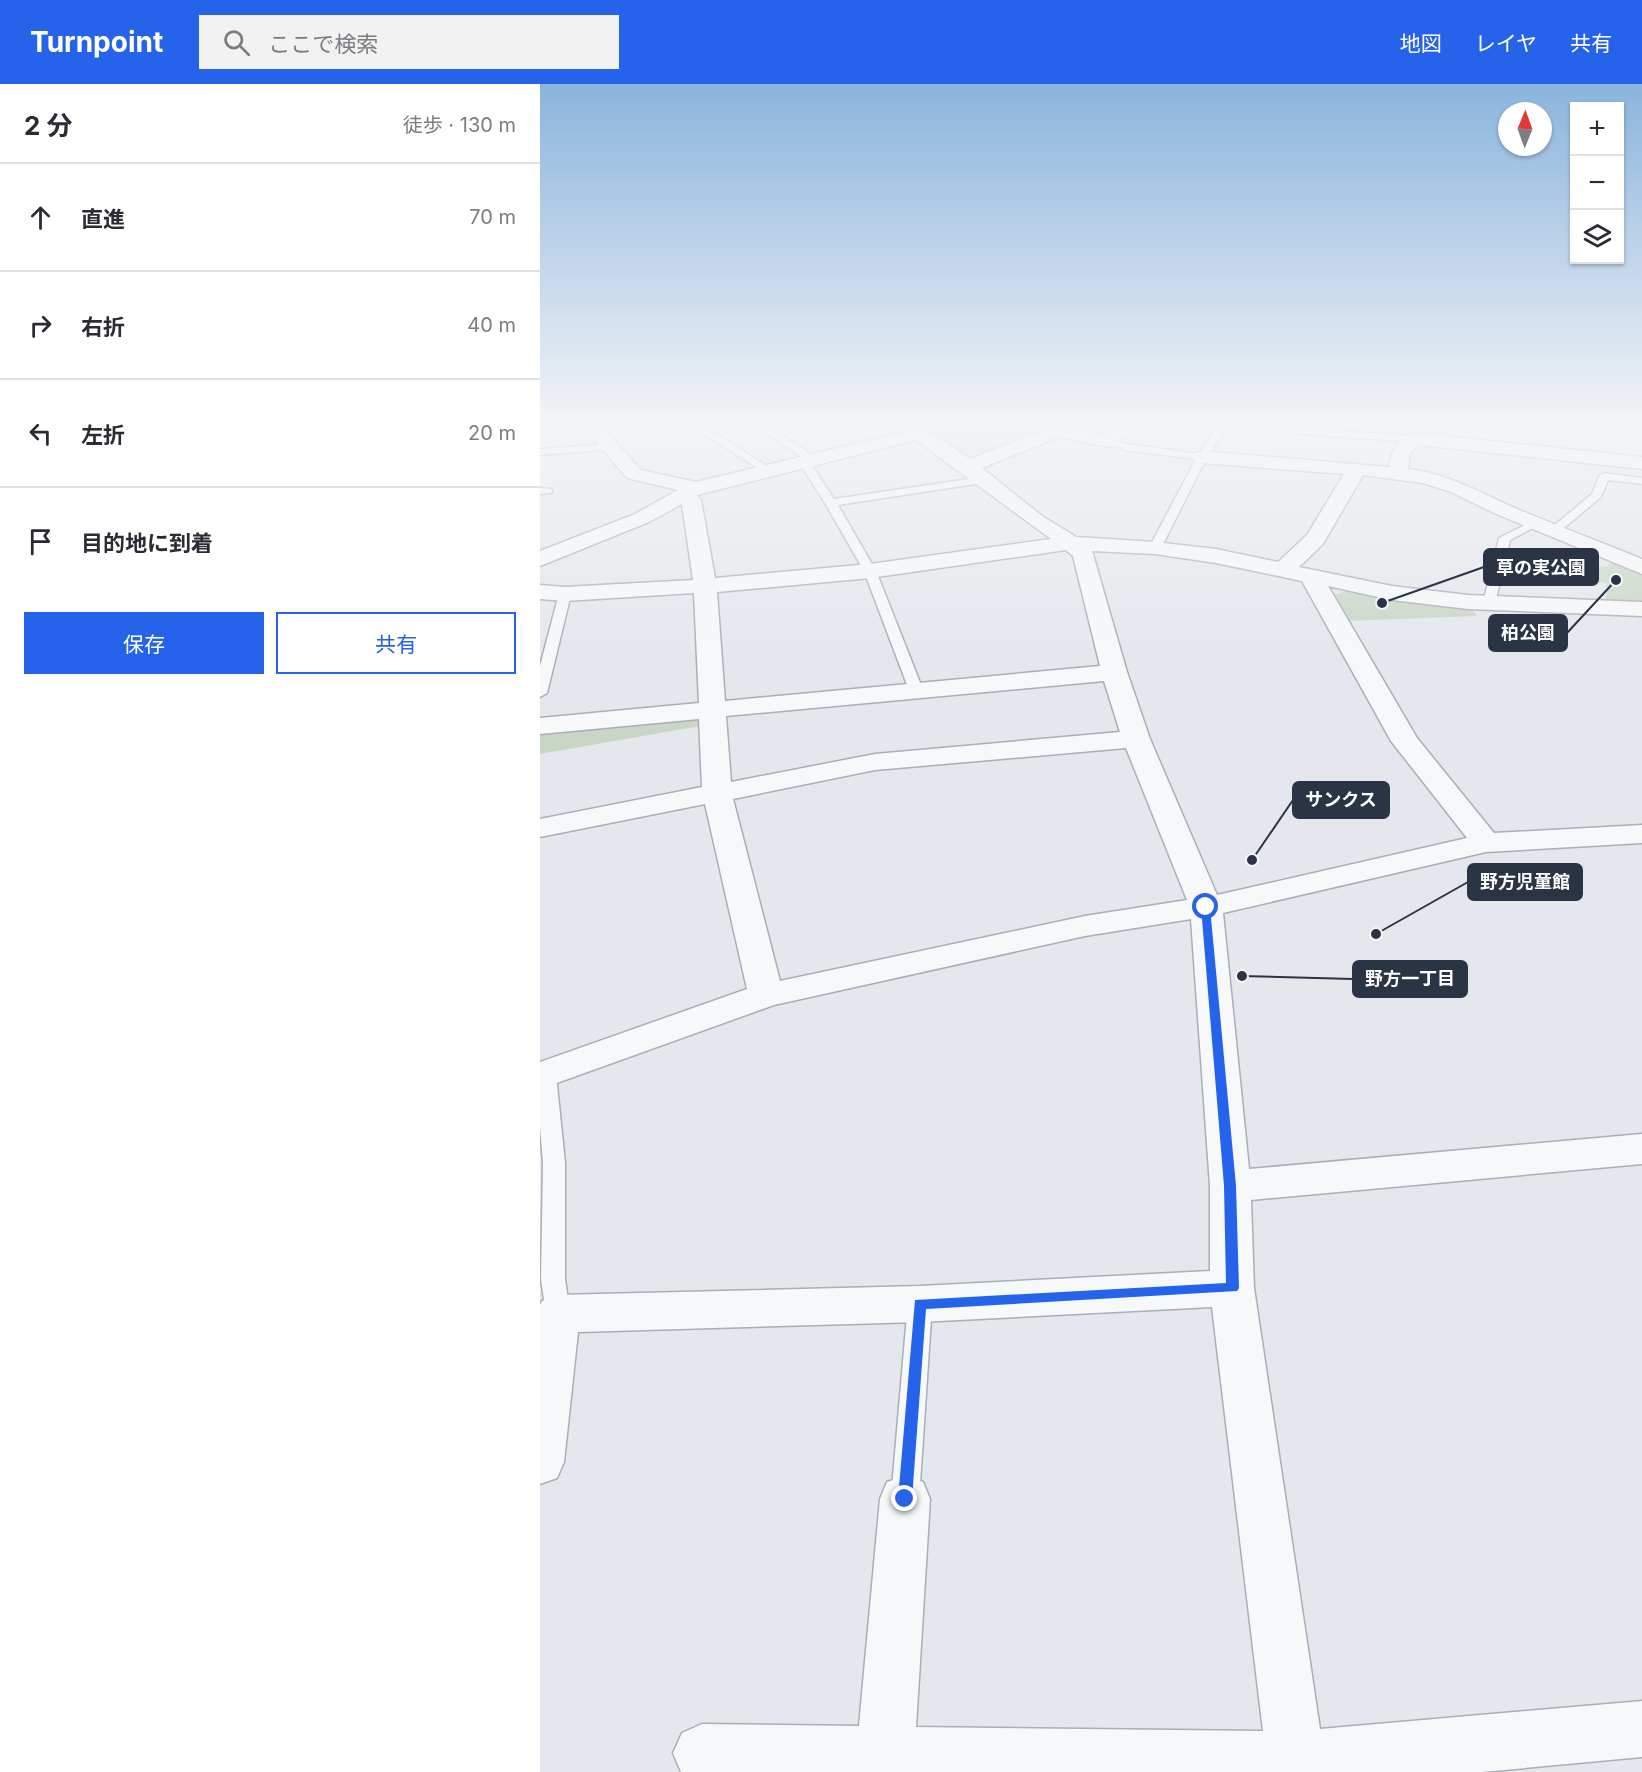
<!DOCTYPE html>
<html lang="ja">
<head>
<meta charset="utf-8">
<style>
	:root { --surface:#fff; --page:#f2f2f3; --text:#2b2b33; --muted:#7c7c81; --line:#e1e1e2; --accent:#2563eb }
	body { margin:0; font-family:Inter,"Noto Sans JP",sans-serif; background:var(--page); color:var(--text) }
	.controls { position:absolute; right:18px; top:18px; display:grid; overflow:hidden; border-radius:0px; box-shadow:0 2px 4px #0004 }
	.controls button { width:54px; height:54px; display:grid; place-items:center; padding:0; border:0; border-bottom:2px solid var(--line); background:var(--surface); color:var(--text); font:30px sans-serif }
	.compass { position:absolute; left:958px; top:18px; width:54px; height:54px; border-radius:50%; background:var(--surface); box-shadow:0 2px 4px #0004; rotate:1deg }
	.stop { position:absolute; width:18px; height:18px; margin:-14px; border:4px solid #2563eb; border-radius:50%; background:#fff }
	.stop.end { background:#2563eb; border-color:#fff; box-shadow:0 2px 6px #0008 }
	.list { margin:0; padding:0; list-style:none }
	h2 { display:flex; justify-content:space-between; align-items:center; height:78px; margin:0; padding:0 24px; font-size:26px }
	h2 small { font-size:20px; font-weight:400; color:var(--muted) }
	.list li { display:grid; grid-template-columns:39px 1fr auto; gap:18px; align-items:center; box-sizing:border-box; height:108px; padding:0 24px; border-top:2px solid var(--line) }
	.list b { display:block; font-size:22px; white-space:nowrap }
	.list em { font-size:20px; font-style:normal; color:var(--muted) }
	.actions { display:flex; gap:12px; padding:18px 24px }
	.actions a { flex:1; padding:14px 0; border:2px solid var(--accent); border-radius:0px; text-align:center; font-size:21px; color:var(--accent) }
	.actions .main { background:var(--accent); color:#fff }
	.icon { flex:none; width:33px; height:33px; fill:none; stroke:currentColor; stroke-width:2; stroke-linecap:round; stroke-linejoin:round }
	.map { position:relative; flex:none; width:1102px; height:1688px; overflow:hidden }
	header { display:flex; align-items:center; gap:36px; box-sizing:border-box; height:84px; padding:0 30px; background:var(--accent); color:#fff }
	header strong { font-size:28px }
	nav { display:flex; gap:33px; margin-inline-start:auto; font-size:21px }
	.search { width:420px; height:54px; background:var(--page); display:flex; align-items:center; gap:15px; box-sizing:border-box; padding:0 21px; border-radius:0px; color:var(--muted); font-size:22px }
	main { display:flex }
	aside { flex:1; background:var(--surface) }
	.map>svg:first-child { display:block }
</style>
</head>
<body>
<header>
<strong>Turnpoint</strong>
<div class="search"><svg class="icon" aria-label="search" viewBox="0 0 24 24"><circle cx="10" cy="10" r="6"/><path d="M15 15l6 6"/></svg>ここで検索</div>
<nav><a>地図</a><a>レイヤ</a><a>共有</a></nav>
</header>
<main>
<aside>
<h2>2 分<small>徒歩 · 130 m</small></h2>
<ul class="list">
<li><svg class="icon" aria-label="ahead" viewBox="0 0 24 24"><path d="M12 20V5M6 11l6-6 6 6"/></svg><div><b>直進</b></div><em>70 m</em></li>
<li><svg class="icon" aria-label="right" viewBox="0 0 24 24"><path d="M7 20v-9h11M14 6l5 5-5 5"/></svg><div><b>右折</b></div><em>40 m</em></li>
<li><svg class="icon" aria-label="left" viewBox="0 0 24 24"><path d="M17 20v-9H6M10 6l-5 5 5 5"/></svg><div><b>左折</b></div><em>20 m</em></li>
<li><svg class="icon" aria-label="arrive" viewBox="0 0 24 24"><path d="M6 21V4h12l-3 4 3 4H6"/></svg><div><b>目的地に到着</b></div></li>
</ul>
<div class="actions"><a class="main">保存</a><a>共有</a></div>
</aside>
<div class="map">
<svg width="1102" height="1688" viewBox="0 0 1102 1688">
	<rect width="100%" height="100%" fill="#e4e7ec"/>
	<path fill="#d2d6de" d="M 370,336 L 587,336 L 568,351 L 548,352 L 512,343 L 448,370 L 421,368 Z"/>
	<path fill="#c9d6c5" d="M 1073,475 L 1102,487 L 1102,521 L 1066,518 L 1067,499 L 1032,494 L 1038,480 L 1067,483 Z
		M 814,505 L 931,524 L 937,532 L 805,537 L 790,512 Z
		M 167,628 L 166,641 L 0,670 L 0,646 Z"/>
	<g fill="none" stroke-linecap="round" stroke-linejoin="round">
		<defs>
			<path id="service" d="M 208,336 L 219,336 L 275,373 L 275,377 L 269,377 L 294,415 L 442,393 L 447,396 L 442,399 L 298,421 L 336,487 L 383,606 L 381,609 L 376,610 L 369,606 L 324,487 L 285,419 L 258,377 L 263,374 Z
				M 682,336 L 692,336 L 667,373 L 621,464 L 619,467 L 611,467 L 609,464 L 656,375 L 585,366 L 563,357 L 568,354 L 587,360 L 659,370 Z
				M 156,338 L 159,339 L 233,386 L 224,388 L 153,343 L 151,341 Z
				M 752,344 L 875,352 L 880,355 L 875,358 L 749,349 L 749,345 Z
				M 72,360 L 76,361 L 76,365 L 0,371 L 0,365 Z
				M 1064,389 L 1102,394 L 1102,400 L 1068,396 L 1061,413 L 1018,449 L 1010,449 L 1010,445 L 1052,410 L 1059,392 Z
				M 0,404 L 11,405 L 12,407 L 11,409 L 0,410 Z
				M 995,436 L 999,437 L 999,441 L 970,456 L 955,519 L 953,522 L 945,522 L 943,519 L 959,454 Z
				M 25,506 L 31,510 L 7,609 L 0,613 L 0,582 L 19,510 Z
				M 6,984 L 13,986 L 16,991 L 25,1079 L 25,1195 L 30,1230 L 27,1237 L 18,1240 L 9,1237 L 6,1230 L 1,1195 L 3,1079 L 0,1042 L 0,986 Z
				M 380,1210 L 389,1213 L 392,1220 L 379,1415 L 375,1424 L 365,1428 L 355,1424 L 351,1415 L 368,1220 L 371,1213 Z"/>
			<path id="minor" d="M 47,336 L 65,336 L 70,352 L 101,386 L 156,398 L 364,348 L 350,336 L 371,336 L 430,375 L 516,342 L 565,351 L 585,336 L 605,336 L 575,361 L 568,363 L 518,353 L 442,384 L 502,432 L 536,453 L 615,458 L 676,465 L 738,478 L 767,451 L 804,390 L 662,379 L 655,377 L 653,373 L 655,369 L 662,367 L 849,383 C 852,367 858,354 875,349 L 1102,373 L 1102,385 L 879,361 L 870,369 L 868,385 C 905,389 935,406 968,421 C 1012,440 1058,457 1102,475 L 1102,490 L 954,429 L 911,408 L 883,399 L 823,391 L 783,460 L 759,483 L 852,502 L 928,511 L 1102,518 L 1102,532 L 928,525 L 852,516 L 788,502 L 877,654 L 954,749 L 1102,741 L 1102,759 L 946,768 L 683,829 L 709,1085 L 1102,1050 L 1102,1080 L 711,1116 L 714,1204 L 780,1645 L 1102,1617 L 1102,1673 L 942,1688 L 141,1688 L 133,1669 L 142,1649 L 162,1640 L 319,1642 L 340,1415 L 347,1398 L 365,1392 L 383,1398 L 390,1415 L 376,1643 L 723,1647 L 672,1223 L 380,1238 L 38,1248 L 24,1378 L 17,1394 L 0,1400 L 0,1221 L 2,1217 L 18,1211 L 380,1202 L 670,1187 L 670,1102 L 651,835 L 545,852 L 234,921 L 0,1005 L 0,978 L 207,905 L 165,720 L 0,753 L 0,735 L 162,703 L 159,635 L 0,650 L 0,634 L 159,619 L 154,509 L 25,517 L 0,515 L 0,501 L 25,503 L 153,496 L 142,420 L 109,438 L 0,482 L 0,467 L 95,430 L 138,406 L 87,394 L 52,353 ZM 376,356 L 511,455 L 330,480 L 175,494 L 161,416 L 157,411 ZM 526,466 L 533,472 L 560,582 L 185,617 L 177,508 L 330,494 ZM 552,467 L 615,470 L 676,479 L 762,497 L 851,657 L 927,754 L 677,811 L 610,655 L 587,588 ZM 564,597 L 580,648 L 335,670 L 191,698 L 186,632 ZM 586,664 L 647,816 L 545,832 L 240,897 L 193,715 L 335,686 Z"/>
		</defs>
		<use href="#service" stroke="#a9aeb7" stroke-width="3"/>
		<use href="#minor" stroke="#a9aeb7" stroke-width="3"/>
		<use href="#service" fill="#f7f8fa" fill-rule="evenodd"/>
		<use href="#minor" fill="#f7f8fa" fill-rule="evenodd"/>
	</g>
	<linearGradient id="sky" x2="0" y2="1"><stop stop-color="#8bb4dd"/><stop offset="0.59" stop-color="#f3f4f6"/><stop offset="1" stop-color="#f3f4f6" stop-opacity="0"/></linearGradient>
	<rect width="1102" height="572" fill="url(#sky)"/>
	<path fill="#2563eb" d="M 666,820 L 670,823 L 696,1102 L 699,1204 L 697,1207 L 386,1225 L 372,1415 L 370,1420 L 365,1422 L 360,1420 L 358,1415 L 375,1216 L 686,1199 L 684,1102 L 661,823 Z"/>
	<path fill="none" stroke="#2b3445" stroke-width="2" d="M842 519L944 483M1076 496L1027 549M712 776L753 716M836 850L928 798M702 892L813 895"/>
	<g fill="#2b3445" stroke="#f4f6f9" stroke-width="2">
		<circle cx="842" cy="519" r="6"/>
		<circle cx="1076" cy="496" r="6"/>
		<circle cx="712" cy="776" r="6"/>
		<circle cx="836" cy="850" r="6"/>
		<circle cx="702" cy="892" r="6"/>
	</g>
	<g fill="#2b3445" stroke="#2b3445" stroke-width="2">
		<rect x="944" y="465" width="114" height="36" rx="6"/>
		<rect x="949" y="531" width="78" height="36" rx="6"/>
		<rect x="753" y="698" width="96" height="36" rx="6"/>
		<rect x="928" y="780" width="114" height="36" rx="6"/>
		<rect x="813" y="877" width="114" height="36" rx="6"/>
	</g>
	<g font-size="18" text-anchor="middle" font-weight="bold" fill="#fff">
		<text x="1001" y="490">草の実公園</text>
		<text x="988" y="555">柏公園</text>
		<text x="801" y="722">サンクス</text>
		<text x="985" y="804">野方児童館</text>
		<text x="870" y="901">野方一丁目</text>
	</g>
</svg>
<div class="controls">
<button>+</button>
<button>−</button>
<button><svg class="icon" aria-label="layers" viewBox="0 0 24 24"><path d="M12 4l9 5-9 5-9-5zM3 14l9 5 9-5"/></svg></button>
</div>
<svg class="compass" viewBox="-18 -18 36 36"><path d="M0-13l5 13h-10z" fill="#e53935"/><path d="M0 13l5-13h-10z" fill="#7c7c81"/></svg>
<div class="stop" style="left:666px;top:823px"></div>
<div class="stop end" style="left:365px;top:1415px"></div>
</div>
</main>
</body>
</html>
